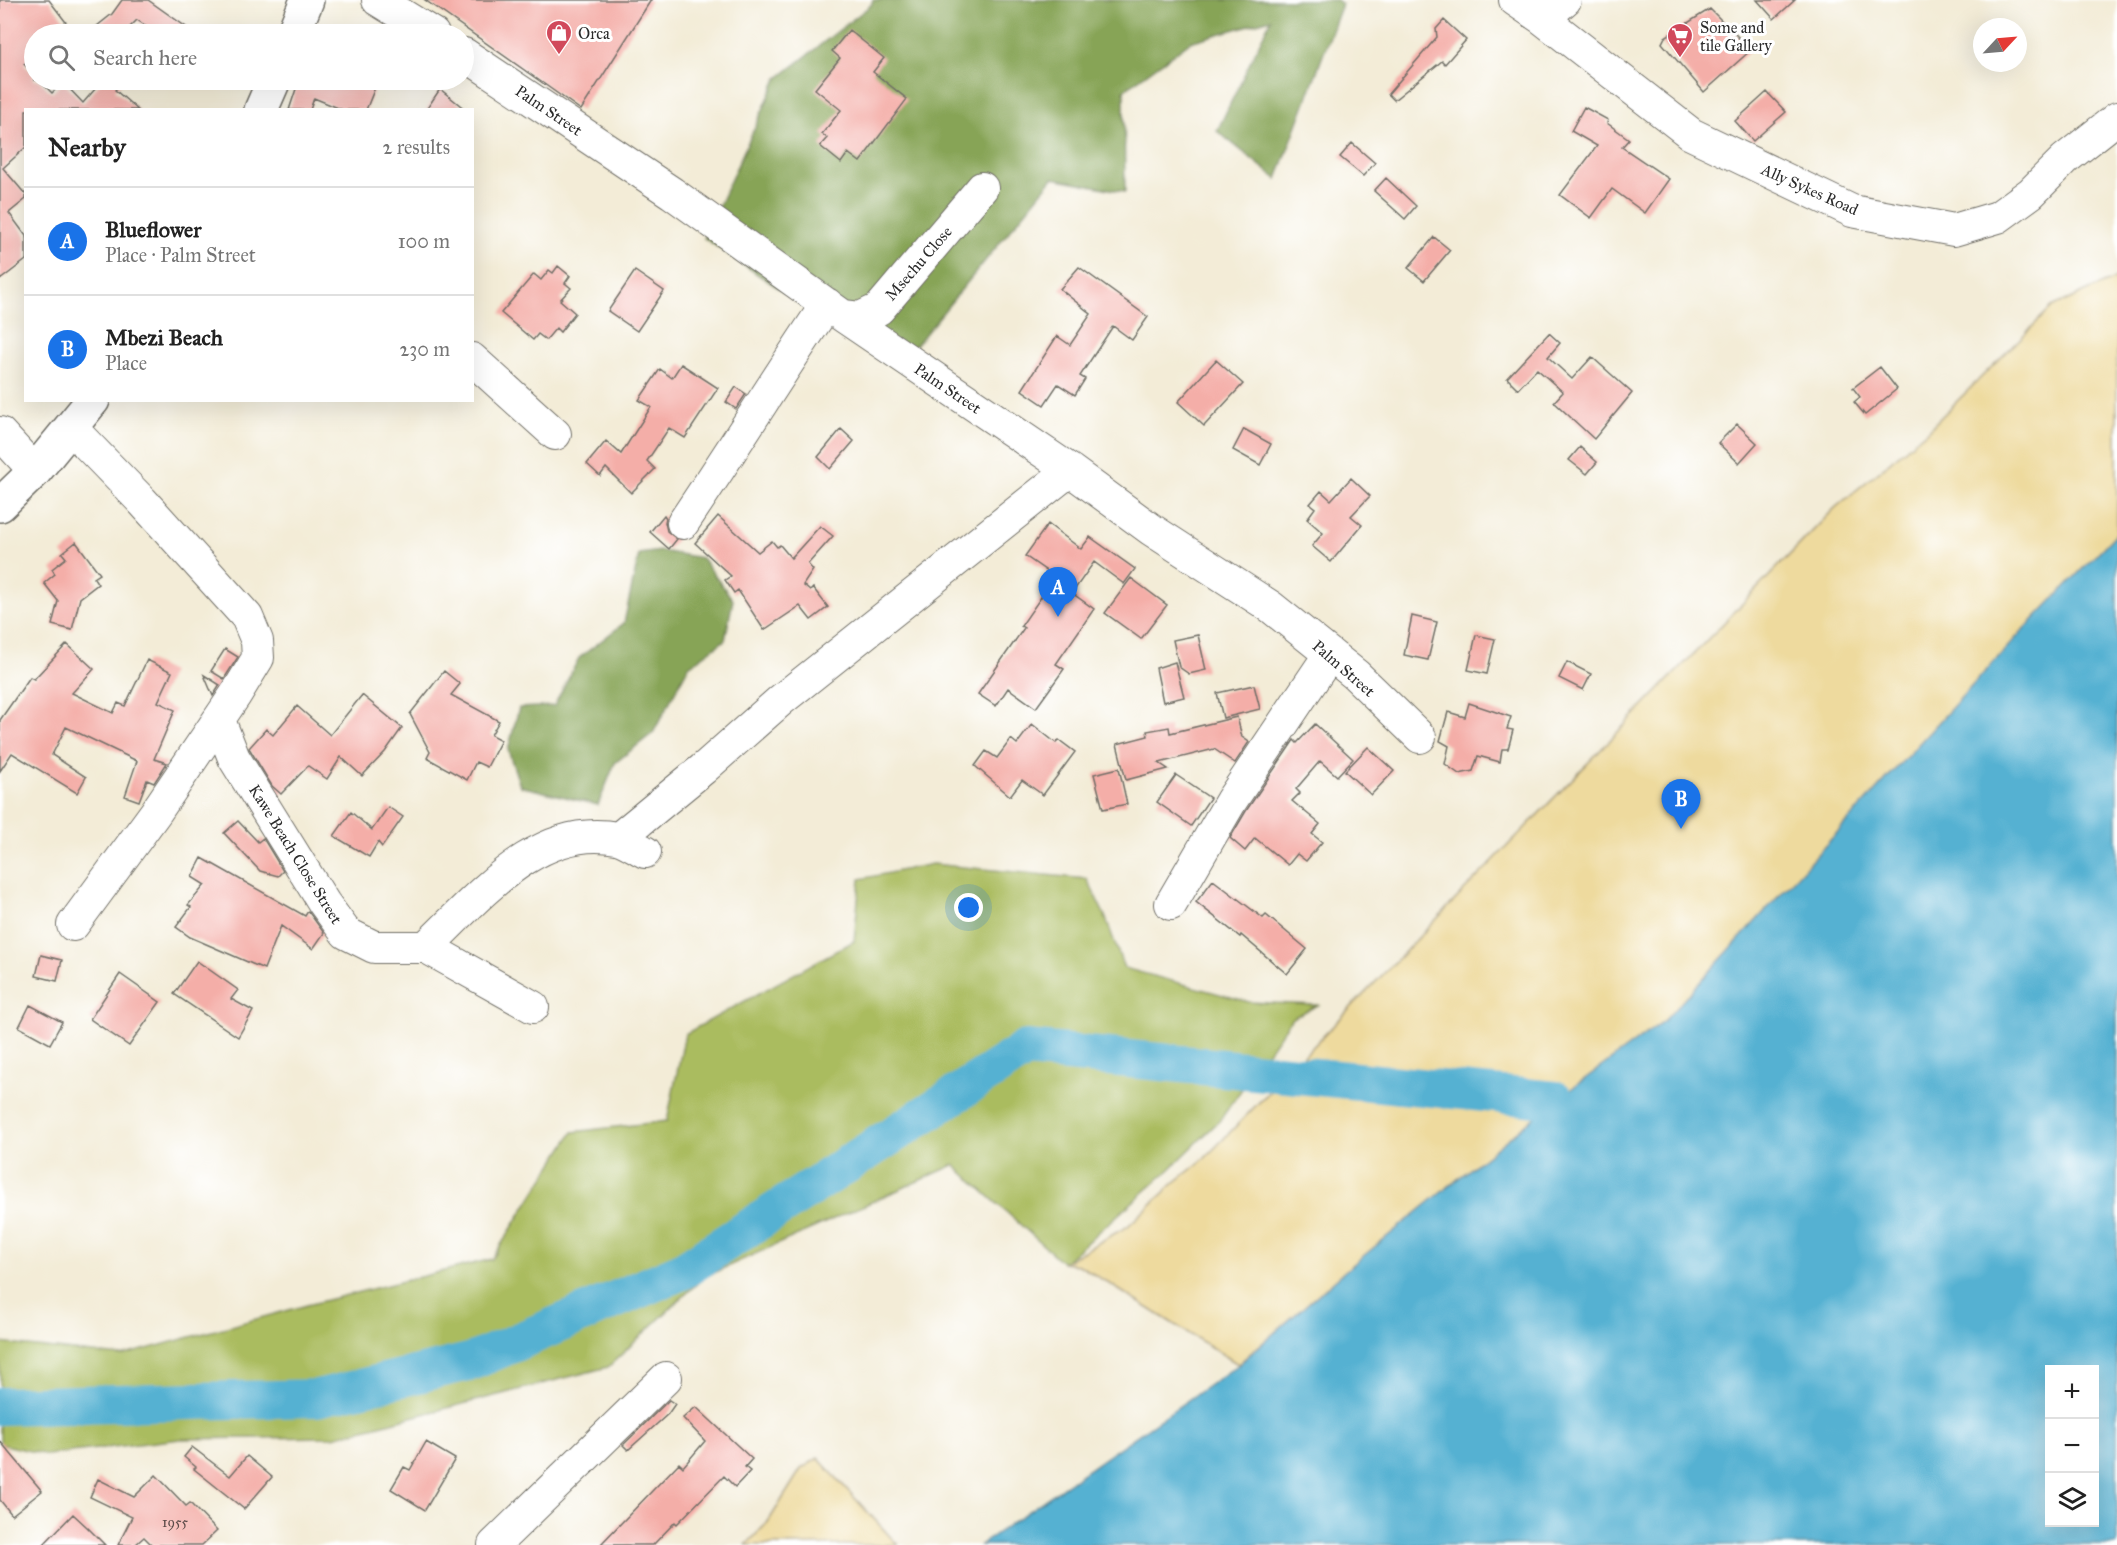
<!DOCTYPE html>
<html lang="en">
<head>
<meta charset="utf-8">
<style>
	:root { --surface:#fff; --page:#f2f2f2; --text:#222; --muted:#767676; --line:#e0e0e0; --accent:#1a73e8 }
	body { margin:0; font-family:"IM FELL Great Primer",serif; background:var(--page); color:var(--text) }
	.controls { position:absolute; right:18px; bottom:18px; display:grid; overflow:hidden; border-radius:0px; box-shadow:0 6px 24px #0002 }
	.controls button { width:54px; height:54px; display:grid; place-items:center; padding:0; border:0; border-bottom:2px solid var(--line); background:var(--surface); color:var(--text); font:30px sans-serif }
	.compass { position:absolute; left:1973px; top:18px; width:54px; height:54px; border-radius:50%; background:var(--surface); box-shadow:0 6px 24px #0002; rotate:64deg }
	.you { position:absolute; left:969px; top:908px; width:21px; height:21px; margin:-15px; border:4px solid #fff; border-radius:50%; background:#1a73e8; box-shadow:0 0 0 9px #1a73e833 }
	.badge { display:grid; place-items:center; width:39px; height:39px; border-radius:50%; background:var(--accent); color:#fff; font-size:20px; font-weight:700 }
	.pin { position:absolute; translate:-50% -50px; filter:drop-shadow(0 2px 3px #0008) }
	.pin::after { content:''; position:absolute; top:32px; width:21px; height:18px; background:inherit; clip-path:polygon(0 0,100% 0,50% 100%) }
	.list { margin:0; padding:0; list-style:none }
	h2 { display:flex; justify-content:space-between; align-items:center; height:78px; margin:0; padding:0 24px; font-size:26px }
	h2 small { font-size:20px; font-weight:400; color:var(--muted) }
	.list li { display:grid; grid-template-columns:39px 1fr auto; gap:18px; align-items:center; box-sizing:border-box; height:108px; padding:0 24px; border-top:2px solid var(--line) }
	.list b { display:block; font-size:22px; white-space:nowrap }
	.list p { margin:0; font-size:20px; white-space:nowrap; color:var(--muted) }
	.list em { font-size:20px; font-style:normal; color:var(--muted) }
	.icon { flex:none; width:33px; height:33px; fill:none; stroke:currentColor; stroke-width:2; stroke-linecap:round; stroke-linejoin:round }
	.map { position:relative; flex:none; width:2117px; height:1545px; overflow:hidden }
	.search { position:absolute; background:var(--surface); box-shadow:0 6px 24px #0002; left:24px; top:24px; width:450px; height:66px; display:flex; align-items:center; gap:15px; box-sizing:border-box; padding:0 21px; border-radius:33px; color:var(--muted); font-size:22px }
	.panel { position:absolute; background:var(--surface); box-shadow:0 6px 24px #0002; left:24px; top:108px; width:450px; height:294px; border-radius:0px }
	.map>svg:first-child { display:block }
</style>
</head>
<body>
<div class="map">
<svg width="2117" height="1545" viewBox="0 0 2117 1545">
	<rect width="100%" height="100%" fill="#fff"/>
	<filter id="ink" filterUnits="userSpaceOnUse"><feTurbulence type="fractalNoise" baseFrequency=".0167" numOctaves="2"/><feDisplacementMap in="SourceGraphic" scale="12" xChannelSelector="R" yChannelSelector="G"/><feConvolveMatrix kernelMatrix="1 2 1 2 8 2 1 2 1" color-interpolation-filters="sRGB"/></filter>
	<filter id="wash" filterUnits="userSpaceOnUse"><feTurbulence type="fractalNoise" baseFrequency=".008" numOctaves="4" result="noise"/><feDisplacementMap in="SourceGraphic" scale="24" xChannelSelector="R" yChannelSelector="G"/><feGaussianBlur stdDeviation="1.35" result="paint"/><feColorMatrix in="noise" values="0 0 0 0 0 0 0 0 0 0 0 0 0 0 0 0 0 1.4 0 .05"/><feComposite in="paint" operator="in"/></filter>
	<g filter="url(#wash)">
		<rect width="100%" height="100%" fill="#f3ecd7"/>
		<path fill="#aabc5f" stroke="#6a7445" stroke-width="1.5" d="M 932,864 L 1087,879 L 1105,916 L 1124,968 L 1249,1002 L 1318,1005 L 1292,1018 L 1220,1120 L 1167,1172 L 1063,1263 L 954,1165 L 704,1277 L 608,1367 L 333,1437 L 180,1439 L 47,1455 L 0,1444 L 0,1343 L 121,1356 L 307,1305 L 492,1259 L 573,1132 L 667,1121 L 685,1034 L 854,941 L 860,879 Z"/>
		<path fill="#87a456" stroke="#596840" stroke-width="1.5" d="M 873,0 L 1337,0 L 1342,4 L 1277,179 L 1217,131 L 1271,19 L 1190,42 L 1124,90 L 1125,192 L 1053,178 L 912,350 L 852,338 L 704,238 L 777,79 L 871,5 Z
			M 661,551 L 702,558 L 733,600 L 725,640 L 689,666 L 653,733 L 615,763 L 598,805 L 520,786 L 508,750 L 519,708 L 554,706 L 579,658 L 624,623 L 639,554 Z"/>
		<path fill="#eeda9e" stroke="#8c8264" stroke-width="1.5" d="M 2117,278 L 2117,533 L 2015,639 L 1665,1020 L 1556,1100 L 1459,1178 L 1345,1271 L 1238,1364 L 1079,1265 L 1063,1263 L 1128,1226 L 1174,1183 L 1205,1158 L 1835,508 L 1927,431 L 2052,307 Z
			M 818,1458 L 898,1545 L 746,1545 L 768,1522 L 801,1469 Z"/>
		<path fill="#54b1d2" stroke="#406e7e" stroke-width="1.5" fill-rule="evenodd" d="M 2117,533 L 2117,1545 L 980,1545 L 1238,1365 L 1345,1271 L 1459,1178 L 1556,1100 L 1665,1020 L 2015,639 ZM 2050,1370 L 2094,1370 L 2094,1522 L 2050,1522 Z"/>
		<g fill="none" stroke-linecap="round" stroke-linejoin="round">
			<path stroke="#54b1d2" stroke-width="38" d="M 0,1406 L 317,1398 L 473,1361 L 682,1271 L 1026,1049 L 1556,1100"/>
		</g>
		<g id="blocks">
			<path fill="#f4aea8" d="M 0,0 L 49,0 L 75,34 L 34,34 L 34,45 L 29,50 L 34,57 L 24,64 L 34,75 L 34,80 L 39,80 L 52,93 L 63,82 L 83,103 L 103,80 L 124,80 L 115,90 L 138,110 L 26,110 L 26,147 L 3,168 L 26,195 L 26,199 L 9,213 L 26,236 L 26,260 L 0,280 Z
				M 122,0 L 148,0 L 196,34 L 158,34 L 137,20 L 123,34 L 87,34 L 112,14 Z
				M 425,0 L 651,0 L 581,110 Z
				M 1757,0 L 1795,0 L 1774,19 Z
				M 1710,9 L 1751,50 L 1704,92 L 1662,43 L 1665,37 Z
				M 1444,20 L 1466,40 L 1445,64 L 1442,61 L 1394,100 L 1388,94 L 1437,37 L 1436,29 Z
				M 849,30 L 884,58 L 873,72 L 907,99 L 860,162 L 848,153 L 841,163 L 820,146 L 827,138 L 822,134 L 841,110 L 815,89 L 840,58 L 832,51 Z
				M 299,80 L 378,80 L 366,110 L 343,110 L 314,98 L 310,110 L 289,110 Z
				M 440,89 L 466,110 L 426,110 Z
				M 1767,92 L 1786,112 L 1753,141 L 1735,121 Z
				M 1584,107 L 1608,120 L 1607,123 L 1629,139 L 1622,147 L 1669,179 L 1645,213 L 1612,189 L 1591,218 L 1560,195 L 1597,146 L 1571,131 Z
				M 1352,143 L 1375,163 L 1363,176 L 1340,157 Z
				M 1386,178 L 1416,206 L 1405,219 L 1374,191 Z
				M 1434,237 L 1450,250 L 1424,281 L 1408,268 Z
				M 558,266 L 570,276 L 565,283 L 571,288 L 560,300 L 575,313 L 560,332 L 556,328 L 546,340 L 538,334 L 533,340 L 501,313 L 534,274 L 541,280 L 549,270 L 553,273 Z
				M 1079,267 L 1148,317 L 1132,340 L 1113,326 L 1080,376 L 1085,379 L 1075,395 L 1058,384 L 1044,405 L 1022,390 L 1057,336 L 1070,345 L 1091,314 L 1060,289 Z
				M 635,271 L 664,291 L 637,331 L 608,311 Z
				M 1549,333 L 1560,343 L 1548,357 L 1572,379 L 1592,357 L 1632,393 L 1594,439 L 1554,402 L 1563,392 L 1537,369 L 1518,389 L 1507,378 Z
				M 1216,360 L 1243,384 L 1204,426 L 1178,402 Z
				M 681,364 L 718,388 L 685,438 L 669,428 L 647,461 L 655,469 L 631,493 L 606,468 L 600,476 L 587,464 L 606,441 L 621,454 L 651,407 L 639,400 L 660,369 L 672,378 Z
				M 1880,367 L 1897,389 L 1865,415 L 1854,402 L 1860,397 L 1853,388 Z
				M 736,387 L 746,394 L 736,409 L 726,402 Z
				M 1737,424 L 1757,443 L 1739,463 L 1718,443 Z
				M 841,429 L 854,441 L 830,469 L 818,457 Z
				M 1244,429 L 1271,444 L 1260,465 L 1233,450 Z
				M 1580,447 L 1597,462 L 1587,474 L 1569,460 Z
				M 1351,478 L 1370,496 L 1351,516 L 1362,525 L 1331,562 L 1312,546 L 1323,533 L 1307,519 L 1315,508 L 1310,504 L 1321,491 L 1331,500 Z
				M 664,515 L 666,518 L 665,522 L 667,531 L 677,539 L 669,549 L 650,532 Z
				M 718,516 L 758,552 L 772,541 L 777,547 L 780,545 L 791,558 L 820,526 L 833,536 L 808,564 L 813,570 L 803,585 L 810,591 L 813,588 L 828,607 L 811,620 L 800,606 L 764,630 L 738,590 L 734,593 L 725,580 L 731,576 L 695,543 Z
				M 1048,524 L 1081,549 L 1090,537 L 1135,569 L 1124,584 L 1094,562 L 1072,593 L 1094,609 L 1056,664 L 1064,669 L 1036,708 L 1008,688 L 996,706 L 978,694 L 1024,628 L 1021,626 L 1055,577 L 1025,556 Z
				M 76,542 L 100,574 L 94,578 L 98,584 L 80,598 L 72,630 L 52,625 L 58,601 L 44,583 L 55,574 L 52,569 L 66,558 L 62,553 Z
				M 1131,578 L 1167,605 L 1141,639 L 1105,613 Z
				M 1412,616 L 1437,622 L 1428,660 L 1404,655 Z
				M 1198,635 L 1206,670 L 1189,674 L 1179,667 L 1173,640 Z
				M 1476,635 L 1495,639 L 1487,674 L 1468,670 Z
				M 67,644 L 94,669 L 72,693 L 113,713 L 118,703 L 125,706 L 147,660 L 172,672 L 158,702 L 175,710 L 154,759 L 167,763 L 154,783 L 147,780 L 139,801 L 125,796 L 137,761 L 66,727 L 52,755 L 86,777 L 77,793 L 12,753 L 0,771 L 0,720 L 30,677 L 34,679 Z
				M 225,649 L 238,657 L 224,679 L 211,671 Z
				M 1175,662 L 1184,697 L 1163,702 L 1156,668 Z
				M 1567,662 L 1591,674 L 1583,690 L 1559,678 Z
				M 444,671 L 460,684 L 451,695 L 499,721 L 491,735 L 501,740 L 487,767 L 476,762 L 467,780 L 427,758 L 430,752 L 410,714 Z
				M 204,675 L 220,685 L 213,696 Z
				M 1254,685 L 1260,709 L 1223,718 L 1217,693 Z
				M 362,695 L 402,728 L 385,752 L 362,776 L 341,757 L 327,779 L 308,766 L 281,794 L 272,786 L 249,748 L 266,729 L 273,735 L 297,706 L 330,735 Z
				M 1469,703 L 1511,717 L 1507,729 L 1513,730 L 1508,749 L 1502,749 L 1500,762 L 1478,756 L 1473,771 L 1459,774 L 1445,764 L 1449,746 L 1440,741 L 1448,712 L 1465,717 Z
				M 1237,717 L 1242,737 L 1249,742 L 1235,763 L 1214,749 L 1159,763 L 1168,769 L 1126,780 L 1117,744 L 1148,736 L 1147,731 L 1169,727 L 1170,733 Z
				M 1032,724 L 1056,743 L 1059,740 L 1075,752 L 1043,795 L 1022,780 L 1010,796 L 975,766 L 986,751 L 997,758 L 1011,739 L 1017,744 Z
				M 1315,724 L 1353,759 L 1337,776 L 1320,761 L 1296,789 L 1300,793 L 1292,801 L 1320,824 L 1312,834 L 1322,842 L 1306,861 L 1297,854 L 1288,865 L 1255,838 L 1245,851 L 1230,838 L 1246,811 L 1294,740 L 1297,743 Z
				M 1368,747 L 1394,771 L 1371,795 L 1345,771 Z
				M 1119,768 L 1127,804 L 1103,809 L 1094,774 Z
				M 1176,775 L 1210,798 L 1191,826 L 1157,802 Z
				M 388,807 L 403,817 L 382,847 L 378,842 L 369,857 L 334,836 L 351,812 L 372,830 Z
				M 238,821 L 258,842 L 263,838 L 283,871 L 278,876 L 260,871 L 224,833 Z
				M 202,858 L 305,916 L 308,911 L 324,933 L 313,949 L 281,926 L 264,969 L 190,937 L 176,927 L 191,907 L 188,905 L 205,885 L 192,877 Z
				M 1213,880 L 1263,918 L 1266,915 L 1307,949 L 1287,974 L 1241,935 L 1240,937 L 1196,902 Z
				M 41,955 L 62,960 L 57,981 L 36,976 Z
				M 197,961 L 238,990 L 231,999 L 253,1011 L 238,1037 L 174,994 Z
				M 120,974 L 160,1002 L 129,1046 L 90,1019 Z
				M 30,1005 L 62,1022 L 50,1044 L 19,1027 Z
				M 669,1400 L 675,1404 L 668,1414 L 628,1450 L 623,1445 Z
				M 696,1407 L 752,1459 L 745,1467 L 750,1471 L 735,1487 L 724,1476 L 677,1524 L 675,1522 L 653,1545 L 600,1545 L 679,1463 L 683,1467 L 705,1441 L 683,1418 Z
				M 0,1441 L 42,1491 L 12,1515 L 0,1500 Z
				M 426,1442 L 455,1459 L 425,1510 L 391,1489 L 404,1467 L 410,1470 Z
				M 192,1447 L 230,1476 L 247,1456 L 272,1477 L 244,1509 L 194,1469 L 196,1467 L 184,1457 Z
				M 156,1475 L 186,1506 L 190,1503 L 217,1531 L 202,1545 L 152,1545 L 144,1537 L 135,1545 L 118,1545 L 132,1517 L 90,1497 L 98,1479 L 134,1497 Z
				M 73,1514 L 87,1527 L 105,1545 L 43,1545 Z"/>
		</g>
	</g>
	<g filter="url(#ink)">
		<use href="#blocks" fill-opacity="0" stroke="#716f67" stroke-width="1.5"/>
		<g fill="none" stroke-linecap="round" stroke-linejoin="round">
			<defs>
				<path id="minor" d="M 378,0 L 433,34
					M 1515,0 L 1543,19 L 1691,134 L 1852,211 L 1954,230 L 1998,217 L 2031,193 L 2065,159 L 2117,118
					M 1543,19 L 1565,0
					M 464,54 L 672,193 L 843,316 L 1070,470 L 1152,530 L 1271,607 L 1356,675 L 1420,737
					M 843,316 L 860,318 L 879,309 L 982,188
					M 472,359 L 555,434
					M 71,428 L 142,501 L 247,617 L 257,641 L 258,658 L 236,694 L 156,812 L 73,925
					M 0,433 L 35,471
					M 683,523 C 732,451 778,376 827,304
					M 219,720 L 234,758 L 324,903 L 346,933 L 374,947 L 426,947 L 533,1007
					M 619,838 L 703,769 L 781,700 L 1070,470
					M 1171,904 L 1231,801 L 1330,654
					M 426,947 C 477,899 538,822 617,838 C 626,840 637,848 645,852
					M 494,1545 L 666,1378"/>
				<path id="major" d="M 293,34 L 307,0
					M 261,110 L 274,80
					M 0,505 L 35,471 L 93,400"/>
			</defs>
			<use href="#minor" stroke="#716f67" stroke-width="34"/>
			<use href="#major" stroke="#716f67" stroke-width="36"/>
			<use href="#minor" stroke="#fff" stroke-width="32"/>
			<use href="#major" stroke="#fff" stroke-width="33"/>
		</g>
	</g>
	<defs>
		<symbol id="shop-pin" viewBox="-11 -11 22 30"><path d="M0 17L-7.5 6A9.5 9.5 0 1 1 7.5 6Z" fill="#d1495b" stroke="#fff"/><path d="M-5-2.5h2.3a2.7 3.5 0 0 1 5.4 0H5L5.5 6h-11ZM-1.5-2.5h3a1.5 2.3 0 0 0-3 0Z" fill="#fff"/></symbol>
		<symbol id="supermarket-pin" viewBox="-11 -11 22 30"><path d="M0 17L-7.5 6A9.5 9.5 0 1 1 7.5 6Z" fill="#d1495b" stroke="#fff"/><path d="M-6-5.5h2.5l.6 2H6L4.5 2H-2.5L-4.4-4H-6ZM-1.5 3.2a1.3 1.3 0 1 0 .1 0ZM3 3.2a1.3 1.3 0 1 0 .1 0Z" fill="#fff"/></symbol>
	</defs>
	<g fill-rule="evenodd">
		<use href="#shop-pin" x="544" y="18" width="30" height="40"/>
		<use href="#supermarket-pin" x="1665" y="21" width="30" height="40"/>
	</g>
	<g text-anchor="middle" stroke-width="6" stroke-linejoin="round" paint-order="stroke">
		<g font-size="14" fill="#5d4c4a">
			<text x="175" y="1527">1955</text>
		</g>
		<g font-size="16" fill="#2b2b2b" stroke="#fff" text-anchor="start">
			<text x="1700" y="33">Some and<tspan x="1700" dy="18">tile Gallery</tspan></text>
			<text x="578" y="39">Orca</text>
		</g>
		<g font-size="16" fill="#2b2b2b" stroke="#fff">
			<text transform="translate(549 110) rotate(34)" y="6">Palm Street</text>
			<text transform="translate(1810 189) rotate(24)" y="6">Ally Sykes Road</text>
			<text transform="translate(918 263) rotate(-49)" y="6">Msechu Close</text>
			<text transform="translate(948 388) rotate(34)" y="6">Palm Street</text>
			<text transform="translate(1344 668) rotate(41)" y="6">Palm Street</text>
			<text transform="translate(296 854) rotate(58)" y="6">Kawe Beach Close Street</text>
		</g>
	</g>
</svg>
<div class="controls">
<button>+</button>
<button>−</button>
<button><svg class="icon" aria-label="layers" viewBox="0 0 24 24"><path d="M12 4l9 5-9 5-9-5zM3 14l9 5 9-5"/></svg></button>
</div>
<svg class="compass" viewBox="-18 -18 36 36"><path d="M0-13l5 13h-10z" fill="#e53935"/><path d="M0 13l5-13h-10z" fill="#767676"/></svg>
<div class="you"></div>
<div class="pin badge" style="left:1058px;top:617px">A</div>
<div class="pin badge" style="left:1681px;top:829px">B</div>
<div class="search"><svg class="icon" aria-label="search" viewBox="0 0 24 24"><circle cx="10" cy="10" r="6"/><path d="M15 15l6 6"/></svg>Search here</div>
<section class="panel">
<h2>Nearby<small>2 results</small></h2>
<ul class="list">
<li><span class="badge">A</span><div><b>Blueflower</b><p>Place · Palm Street</p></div><em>100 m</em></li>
<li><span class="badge">B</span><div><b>Mbezi Beach</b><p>Place</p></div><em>230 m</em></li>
</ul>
</section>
</div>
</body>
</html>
